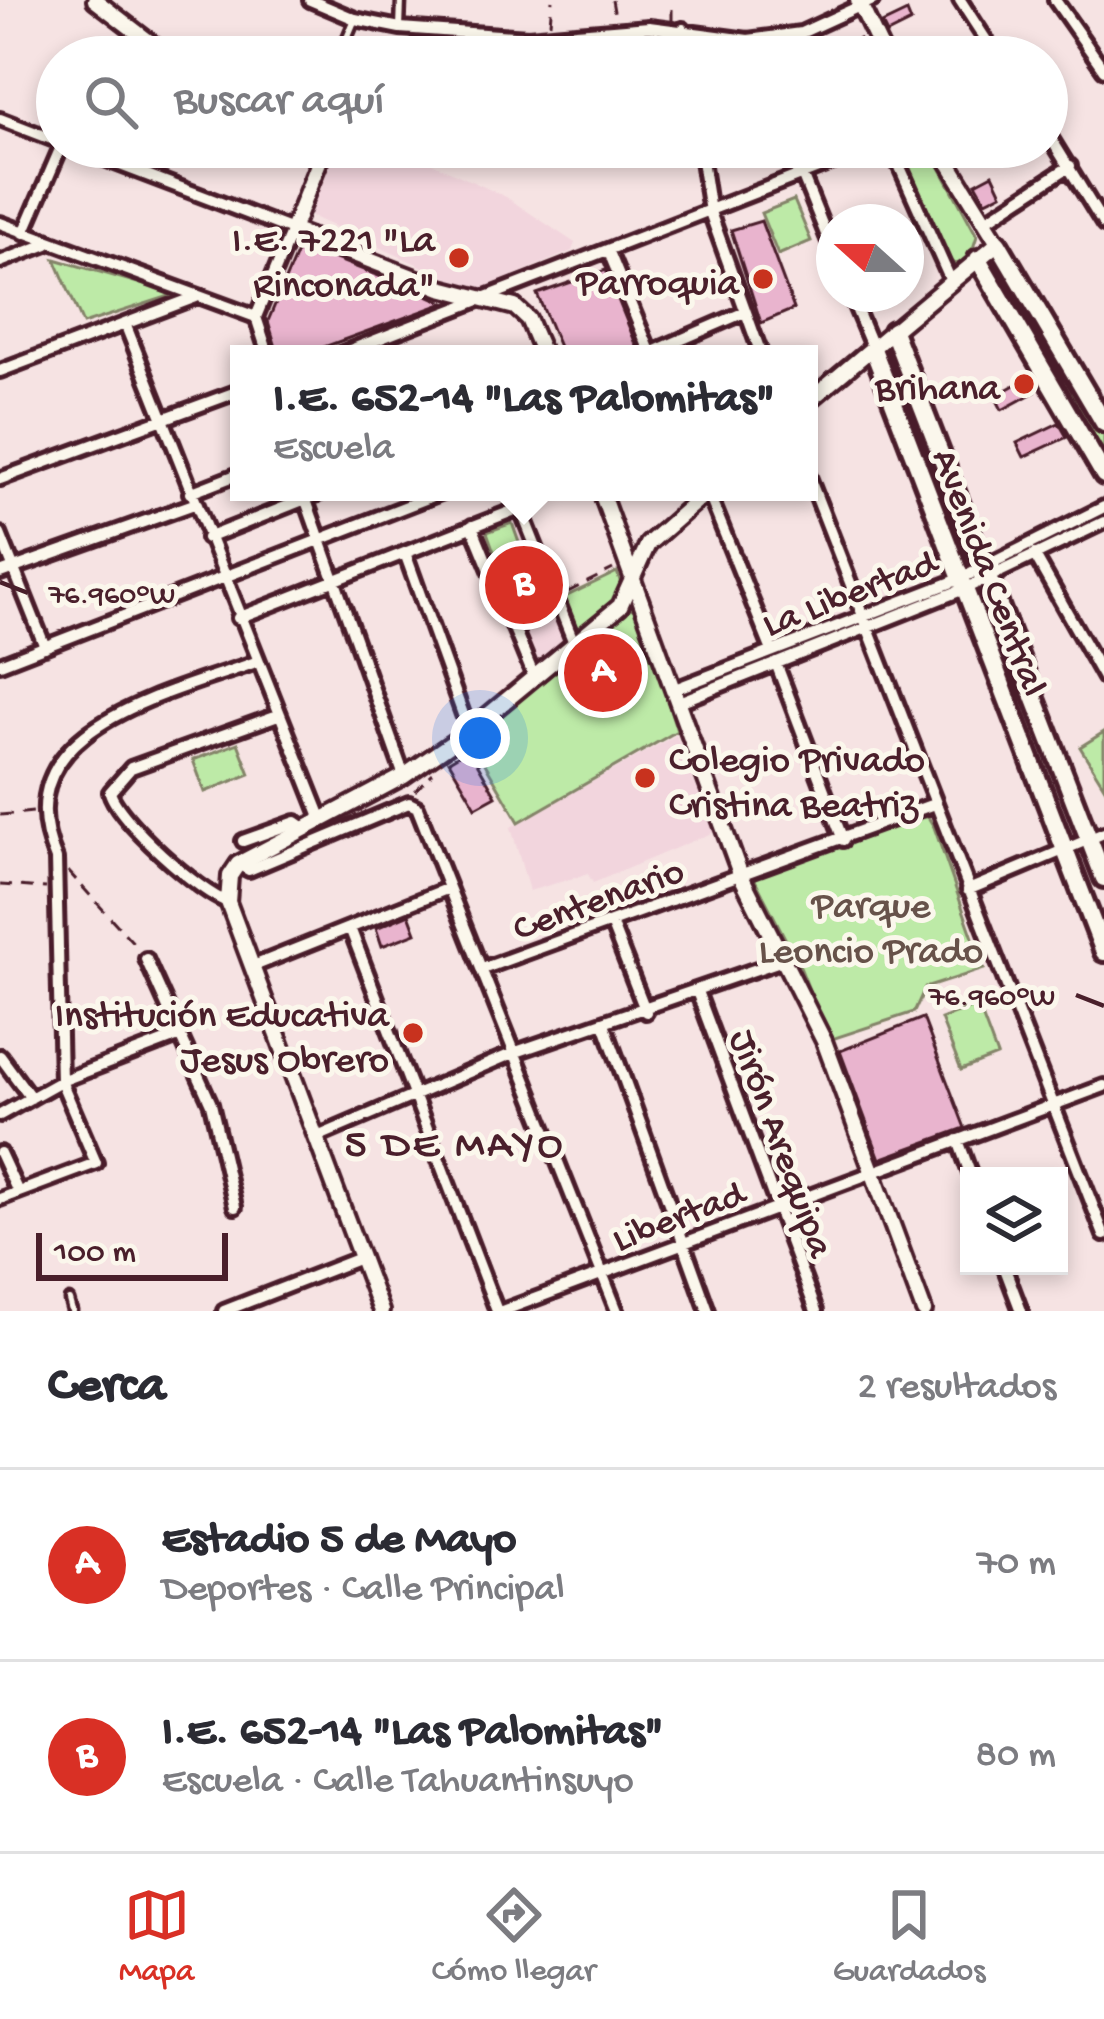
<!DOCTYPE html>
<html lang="es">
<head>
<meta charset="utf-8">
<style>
	:root { --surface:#fff; --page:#f2f2f3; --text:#2b2b33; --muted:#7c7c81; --line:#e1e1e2; --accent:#d93025 }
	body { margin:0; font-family:"Gochi Hand",sans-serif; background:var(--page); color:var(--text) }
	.controls { position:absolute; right:36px; bottom:36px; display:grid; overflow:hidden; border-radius:0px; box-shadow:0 6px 18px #0003 }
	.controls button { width:108px; height:108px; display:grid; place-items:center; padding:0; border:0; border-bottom:3px solid var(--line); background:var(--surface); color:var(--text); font:60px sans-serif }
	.compass { position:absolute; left:816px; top:204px; width:108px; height:108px; border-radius:50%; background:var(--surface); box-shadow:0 6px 18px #0003; rotate:291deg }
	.scale { position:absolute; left:36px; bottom:30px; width:192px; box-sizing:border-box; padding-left:12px; border:6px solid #4a1f2b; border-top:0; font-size:33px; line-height:42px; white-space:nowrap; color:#4a1f2b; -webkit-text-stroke:9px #fbf7ec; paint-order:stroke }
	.you { position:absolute; left:480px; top:738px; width:42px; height:42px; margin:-30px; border:9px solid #fff; border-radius:50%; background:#1a73e8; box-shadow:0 0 0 18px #1a73e833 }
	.badge { display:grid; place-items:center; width:78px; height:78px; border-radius:50%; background:var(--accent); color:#fff; font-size:39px; font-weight:700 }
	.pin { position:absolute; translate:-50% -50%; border:6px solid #fff; box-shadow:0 3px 12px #0006 }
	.popup { position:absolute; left:230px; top:345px; width:588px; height:156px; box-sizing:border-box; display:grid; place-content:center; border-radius:0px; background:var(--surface); filter:drop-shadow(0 3px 9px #0005); font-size:39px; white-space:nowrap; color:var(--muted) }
	.popup b { font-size:45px; color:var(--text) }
	.popup::after { content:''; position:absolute; left:50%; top:100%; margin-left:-24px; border:24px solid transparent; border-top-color:var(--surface) }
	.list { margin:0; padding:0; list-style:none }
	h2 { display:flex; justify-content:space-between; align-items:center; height:156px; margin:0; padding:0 48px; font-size:51px }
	h2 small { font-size:39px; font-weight:400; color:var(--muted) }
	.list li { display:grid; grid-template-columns:78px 1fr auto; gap:36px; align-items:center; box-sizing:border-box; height:192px; padding:0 48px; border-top:3px solid var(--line) }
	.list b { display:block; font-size:45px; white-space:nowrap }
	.list p { margin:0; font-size:39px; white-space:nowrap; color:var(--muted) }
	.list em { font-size:39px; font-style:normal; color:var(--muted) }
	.icon { flex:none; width:66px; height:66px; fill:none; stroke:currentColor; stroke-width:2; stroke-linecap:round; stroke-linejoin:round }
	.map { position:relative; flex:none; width:1104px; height:1311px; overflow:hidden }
	.search { position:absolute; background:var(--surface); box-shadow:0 6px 18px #0003; left:36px; right:36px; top:36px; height:132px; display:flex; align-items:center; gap:30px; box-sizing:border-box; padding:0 42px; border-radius:66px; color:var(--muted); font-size:45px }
	.sheet { height:540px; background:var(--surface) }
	nav { display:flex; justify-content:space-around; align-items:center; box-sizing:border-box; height:168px; border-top:3px solid var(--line); background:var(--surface); font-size:33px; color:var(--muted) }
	nav a { display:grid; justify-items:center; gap:6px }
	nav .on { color:var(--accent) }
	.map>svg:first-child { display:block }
</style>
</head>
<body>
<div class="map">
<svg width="1104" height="1311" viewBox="0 0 1104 1311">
	<rect width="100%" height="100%" fill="#f6e3e3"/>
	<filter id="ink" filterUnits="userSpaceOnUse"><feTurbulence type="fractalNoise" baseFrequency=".00833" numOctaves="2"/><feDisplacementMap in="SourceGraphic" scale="24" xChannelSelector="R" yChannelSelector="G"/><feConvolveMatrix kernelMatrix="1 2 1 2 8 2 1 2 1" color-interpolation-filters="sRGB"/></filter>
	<g filter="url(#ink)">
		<path fill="#f2d5dd" d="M 332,147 L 397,147 L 506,197 L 575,243 L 572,251 L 477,291 L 306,214 Z
			M 517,512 L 567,641 L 535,667 L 479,529 Z
			M 676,735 L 714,832 L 593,883 L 588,874 L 529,891 L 511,827 Z"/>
		<path fill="#bdeaa7" stroke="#848469" stroke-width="3" d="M 898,147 L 929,147 L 977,236 L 969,261 L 955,264 L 942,256 Z
			M 794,200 L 811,241 L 778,255 L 761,213 Z
			M 55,259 L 176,294 L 83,324 Z
			M 995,262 L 1006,266 L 1104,432 L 1104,464 L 990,264 Z
			M 512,523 L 527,565 L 502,574 L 487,532 Z
			M 617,572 L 624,592 L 574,631 L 561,599 Z
			M 628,606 L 640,614 L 677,731 L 519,822 L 470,738 Z
			M 1104,732 L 1104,786 L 1080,747 Z
			M 238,743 L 250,774 L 205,792 L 193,760 Z
			M 920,817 L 928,817 L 934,827 L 984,969 L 925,988 L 914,1012 L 829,1040 L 800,967 L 754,878 Z
			M 978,1005 L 997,1056 L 961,1070 L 941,1019 Z"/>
		<path fill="#e9b4ce" stroke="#4a1f2b" stroke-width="3" d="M 907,12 L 911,22 L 887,34 L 882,24 Z
			M 859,39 L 867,57 L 843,57 L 839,47 Z
			M 993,174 L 1002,193 L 986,201 L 976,183 Z
			M 761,221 L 794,309 L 761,323 L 731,230 Z
			M 300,245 L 425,294 L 445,303 L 305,354 L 278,354 L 268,321 Z
			M 606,270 L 638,349 L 625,354 L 562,354 L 537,294 Z
			M 1027,378 L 1035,392 L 1002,410 L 995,396 Z
			M 1059,423 L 1067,437 L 1024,457 L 1017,443 Z
			M 469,749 L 496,796 L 476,807 L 449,761 Z
			M 409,914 L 416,933 L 382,946 L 376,928 Z
			M 923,1018 L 965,1128 L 880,1159 L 840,1051 Z"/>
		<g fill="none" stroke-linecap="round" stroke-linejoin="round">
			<defs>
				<path id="service" d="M 400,28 L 401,0
					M 339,57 L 355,19
					M 69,1300 L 72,1311"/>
				<path id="minor" d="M 310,0 L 355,19 L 400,28 L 528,37 L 649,27 L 748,40 L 801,33 L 873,0
					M 960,0 L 997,57
					M 1055,0 L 1104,70
					M 683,29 L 687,57
					M 0,119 L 57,141
					M 1047,132 L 1104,225
					M 73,147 L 292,230 L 256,317 L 268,354
					M 700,147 L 710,212 L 761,354
					M 791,147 L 834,254
					M 891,147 L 951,281
					M 984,222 L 1070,166
					M 0,223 L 256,317
					M 24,233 L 61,147
					M 609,252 L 651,354
					M 0,262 L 47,244
					M 850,294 L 873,349
					M 126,326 L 322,820
					M 340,354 L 872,147
					M 648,354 L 745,312
					M 0,371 L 196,297
					M 809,477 L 1104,1235
					M 0,479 L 239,391
					M 303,492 L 404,776
					M 514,492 L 574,643
					M 708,492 L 772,651
					M 190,493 L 239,474
					M 472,526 L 534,677
					M 0,534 L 45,647
					M 207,538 L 323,492
					M 405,553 L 469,731
					M 1034,554 L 1104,678
					M 0,573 L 194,504
					M 238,618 L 520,508
					M 776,663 L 843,840
					M 0,664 L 443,492
					M 675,689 L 960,579 L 1104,507
					M 679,702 L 964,589 L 1104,522
					M 243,841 L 296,822 L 306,829
					M 238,864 L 249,870 L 409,803 L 417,807 L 617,1311
					M 968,890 L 1104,833
					M 228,902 C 201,894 117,819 110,792 L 131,768 L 278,715
					M 611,923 L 646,1012
					M 350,928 L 497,1311
					M 146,959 L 211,1104 L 235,1207
					M 256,965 L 449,888
					M 482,969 L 934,804
					M 698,994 L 816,1311
					M 605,1026 L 708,1311
					M 0,1056 L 31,1098
					M 0,1115 L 61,1081 L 181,1035
					M 317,1137 L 516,1052 L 783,960
					M 958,1140 L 971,1176
					M 0,1153 L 18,1192
					M 0,1199 L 96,1163 L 61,1081 L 56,859 C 0,728 169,694 256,662
					M 1004,1266 L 1021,1311
					M 224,1311 L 360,1258
					M 502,1311 L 1104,1086"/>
				<path id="tertiary" d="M 95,0 L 169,57
					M 858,0 L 885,57
					M 325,147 L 292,230 L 441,288 L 515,307 L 528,319 L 543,354
					M 809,401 L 998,243 L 939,147
					M 601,492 L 741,876 L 824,1041 L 924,1311
					M 381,1311 L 228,902 L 230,876 L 238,864 L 404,776 L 469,731 L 620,606 L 648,544 L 707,492"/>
				<path id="secondary" d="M 998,243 L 1104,423
					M 978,259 L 1104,475
					M 893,331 L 1104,878
					M 873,349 L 1104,952"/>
			</defs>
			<use href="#service" stroke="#4a1f2b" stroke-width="15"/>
			<use href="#minor" stroke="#4a1f2b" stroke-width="20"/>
			<use href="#tertiary" stroke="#4a1f2b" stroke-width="22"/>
			<use href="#secondary" stroke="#4a1f2b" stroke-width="26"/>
			<path stroke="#4a1f2b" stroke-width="3" stroke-dasharray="12 9" stroke-linecap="butt" d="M 612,0 L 615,17
				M 672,21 L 672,0
				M 550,23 L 552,0
				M 568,592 L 613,569
				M 415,791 L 433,773
				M 0,815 L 34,812
				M 68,871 L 138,948
				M 0,885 L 46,888"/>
			<use href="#service" stroke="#fbf7ec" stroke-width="6"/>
			<use href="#minor" stroke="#fbf7ec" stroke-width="10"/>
			<use href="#tertiary" stroke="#fbf7ec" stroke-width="14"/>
			<use href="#secondary" stroke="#fbf7ec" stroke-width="16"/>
		</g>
	</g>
	<path fill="none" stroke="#4a1f2b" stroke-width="4.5" d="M 0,582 L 28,593M 1076,995 L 1104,1006"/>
	<g fill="#c8321e" stroke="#fbf7ec" stroke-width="4.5">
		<circle cx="459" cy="258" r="12"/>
		<circle cx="763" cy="279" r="12"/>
		<circle cx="1024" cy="384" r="12"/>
		<circle cx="645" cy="778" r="12"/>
		<circle cx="413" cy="1033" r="12"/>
	</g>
	<g text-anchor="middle" stroke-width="10" stroke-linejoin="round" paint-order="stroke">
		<g font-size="39" fill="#4a1f2b" stroke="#fbf7ec" text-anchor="end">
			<text x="435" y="250">I.E. 7221 "La<tspan x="435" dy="45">Rinconada"</tspan></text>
			<text x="739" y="293">Parroquia</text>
			<text x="1000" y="398">Brihana</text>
			<text x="669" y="770" text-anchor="start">Colegio Privado<tspan x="669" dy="45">Cristina Beatriz</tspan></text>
			<text x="389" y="1025">Institución Educativa<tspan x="389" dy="45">Jesus Obrero</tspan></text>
		</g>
		<g font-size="39" fill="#4a1f2b" stroke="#fbf7ec">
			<text transform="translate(993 571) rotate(69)" y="14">Avenida Central</text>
			<text transform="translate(848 590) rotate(-21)" y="14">La Libertad</text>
			<text transform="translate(597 896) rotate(-20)" y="14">Centenario</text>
			<text transform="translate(785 1142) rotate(70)" y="14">Jirón Arequipa</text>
			<text transform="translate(677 1213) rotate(-21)" y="14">Libertad</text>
		</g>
		<g font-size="39" fill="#67524a" stroke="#fbf7ec">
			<text x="871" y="916">Parque<tspan x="871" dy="45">Leoncio Prado</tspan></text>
		</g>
		<g font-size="42" letter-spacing="3" fill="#4a1f2b" stroke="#fbf7ec">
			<text x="455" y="1155">5 DE MAYO</text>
		</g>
	</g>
	<g font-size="30" text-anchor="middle" fill="#4a1f2b" stroke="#fbf7ec" stroke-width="10" stroke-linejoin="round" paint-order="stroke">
		<text x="112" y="603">76.960°W</text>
		<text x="992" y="1005">76.960°W</text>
	</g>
</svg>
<div class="controls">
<button><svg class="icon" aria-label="layers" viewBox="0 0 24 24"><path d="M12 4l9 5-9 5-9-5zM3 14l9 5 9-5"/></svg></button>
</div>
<svg class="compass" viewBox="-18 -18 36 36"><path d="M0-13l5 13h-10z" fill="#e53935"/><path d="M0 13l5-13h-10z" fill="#7c7c81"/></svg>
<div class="scale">100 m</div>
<div class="you"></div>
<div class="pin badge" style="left:603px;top:673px">A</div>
<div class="pin badge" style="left:524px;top:585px">B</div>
<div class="popup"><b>I.E. 652-14 &quot;Las Palomitas&quot;</b>Escuela</div>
<div class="search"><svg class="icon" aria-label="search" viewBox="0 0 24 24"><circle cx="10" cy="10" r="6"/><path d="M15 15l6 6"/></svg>Buscar aquí</div>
</div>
<section class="sheet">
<h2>Cerca<small>2 resultados</small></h2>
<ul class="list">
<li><span class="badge">A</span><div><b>Estadio 5 de Mayo</b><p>Deportes · Calle Principal</p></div><em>70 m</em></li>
<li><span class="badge">B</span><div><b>I.E. 652-14 &quot;Las Palomitas&quot;</b><p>Escuela · Calle Tahuantinsuyo</p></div><em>80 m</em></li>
</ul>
</section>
<nav>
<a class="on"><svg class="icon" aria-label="map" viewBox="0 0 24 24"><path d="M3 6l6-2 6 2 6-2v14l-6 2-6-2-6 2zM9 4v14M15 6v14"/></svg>Mapa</a>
<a><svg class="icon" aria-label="directions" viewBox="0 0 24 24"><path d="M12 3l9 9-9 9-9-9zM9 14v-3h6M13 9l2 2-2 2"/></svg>Cómo llegar</a>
<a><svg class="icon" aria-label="saved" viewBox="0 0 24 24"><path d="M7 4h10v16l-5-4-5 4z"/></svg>Guardados</a>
</nav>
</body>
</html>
